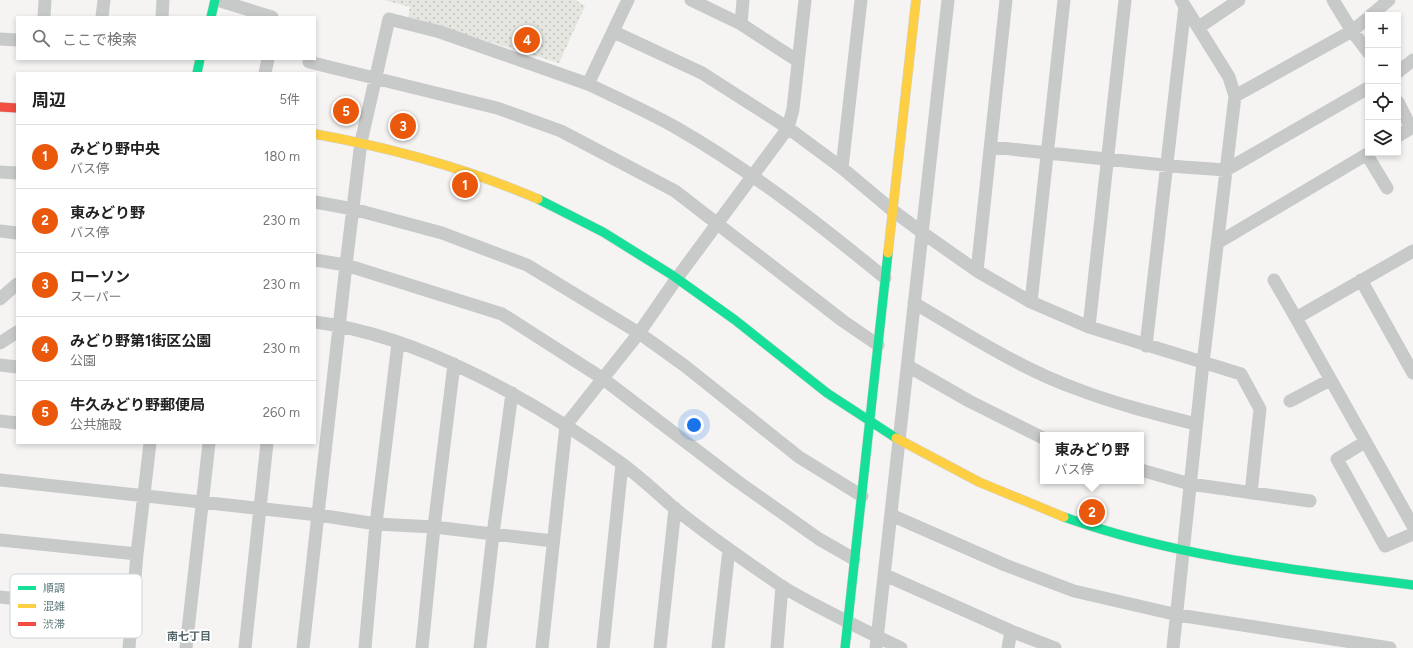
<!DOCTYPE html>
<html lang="ja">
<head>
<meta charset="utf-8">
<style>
	:root { --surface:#fff; --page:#f6f6f6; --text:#222; --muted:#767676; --line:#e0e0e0; --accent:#ea580c }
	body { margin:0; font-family:Figtree,"Noto Sans JP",sans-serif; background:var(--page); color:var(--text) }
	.controls { position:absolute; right:12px; top:12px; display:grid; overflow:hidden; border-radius:0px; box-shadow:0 2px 6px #0003 }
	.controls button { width:36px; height:36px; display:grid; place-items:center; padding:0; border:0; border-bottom:1px solid var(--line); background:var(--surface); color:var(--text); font:20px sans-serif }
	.you { position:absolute; left:694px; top:425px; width:14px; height:14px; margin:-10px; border:3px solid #fff; border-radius:50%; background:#1a73e8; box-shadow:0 0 0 6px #1a73e833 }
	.badge { display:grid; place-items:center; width:26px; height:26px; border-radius:50%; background:var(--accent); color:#fff; font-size:13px; font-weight:700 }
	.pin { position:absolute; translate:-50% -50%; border:2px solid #fff; box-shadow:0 1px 4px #0006 }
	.popup { position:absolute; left:1040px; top:432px; width:104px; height:52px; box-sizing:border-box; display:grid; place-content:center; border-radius:0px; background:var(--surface); filter:drop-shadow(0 1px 3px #0005); font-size:13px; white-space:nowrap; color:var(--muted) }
	.popup b { font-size:15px; color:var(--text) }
	.popup::after { content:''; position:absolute; left:50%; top:100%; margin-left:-8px; border:8px solid transparent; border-top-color:var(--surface) }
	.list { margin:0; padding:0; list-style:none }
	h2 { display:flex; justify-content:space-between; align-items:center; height:52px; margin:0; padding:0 16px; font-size:17px }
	h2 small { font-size:13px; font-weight:400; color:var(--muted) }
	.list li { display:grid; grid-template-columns:26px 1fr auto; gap:12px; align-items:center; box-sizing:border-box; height:64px; padding:0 16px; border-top:1px solid var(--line) }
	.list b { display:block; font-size:15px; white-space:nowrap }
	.list p { margin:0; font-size:13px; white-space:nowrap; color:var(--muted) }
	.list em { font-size:13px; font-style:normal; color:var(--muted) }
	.icon { flex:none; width:22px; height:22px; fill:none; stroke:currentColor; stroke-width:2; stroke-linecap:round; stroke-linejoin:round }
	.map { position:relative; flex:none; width:1413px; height:648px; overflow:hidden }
	.search { position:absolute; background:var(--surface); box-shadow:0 2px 6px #0003; left:16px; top:16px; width:300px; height:44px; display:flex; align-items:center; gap:10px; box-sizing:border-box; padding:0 14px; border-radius:0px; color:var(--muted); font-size:15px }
	.panel { position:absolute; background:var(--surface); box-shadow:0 2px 6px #0003; left:16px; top:72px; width:300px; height:372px; border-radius:0px }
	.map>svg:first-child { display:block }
</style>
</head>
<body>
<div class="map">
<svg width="1413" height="648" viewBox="0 0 1413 648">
	<defs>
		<pattern id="green-dots" width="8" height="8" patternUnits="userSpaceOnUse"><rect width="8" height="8" fill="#e5e6e0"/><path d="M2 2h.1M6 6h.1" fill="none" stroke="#bdbfbb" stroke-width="1.8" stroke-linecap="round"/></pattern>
	</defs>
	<rect width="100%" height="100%" fill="#f5f4f3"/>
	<path fill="url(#green-dots)" d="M 384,0 L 575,0 L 585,6 L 559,63 L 408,17 L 410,7 Z"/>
	<path fill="#cbcdcc" d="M 337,100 L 359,104 L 355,121 L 334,116 Z"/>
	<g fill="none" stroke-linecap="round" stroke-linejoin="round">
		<defs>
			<path id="fast" d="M 211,17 L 215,0
				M 197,73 L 200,59
				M 538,199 L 603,232 L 672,275 L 735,320 L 827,393 L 896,438
				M 1064,517 C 1176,557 1296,570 1413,585
				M 845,648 L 888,253"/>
			<path id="slow" d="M 315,134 C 392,148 466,168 538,199
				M 888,253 L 916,0
				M 896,438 L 979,482 L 1064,517"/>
			<path id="jam" d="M 0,107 L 17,108"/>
		</defs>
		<use href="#fast" stroke="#d0d1d1" stroke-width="10"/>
		<use href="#slow" stroke="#d0d1d1" stroke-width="10"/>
		<use href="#jam" stroke="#d0d1d1" stroke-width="10"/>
		<path stroke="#c7cac9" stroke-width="13" d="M 217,0 L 272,17
			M 691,0 L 741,24 L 798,61
			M 1333,0 L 1352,31 L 1368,18
			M 1371,15 L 1389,0
			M 44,17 L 45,0
			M 102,17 L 104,0
			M 162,17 L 163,0
			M 741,24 L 743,0
			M 1199,27 L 1239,0
			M 614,32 L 702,73 L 788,128 L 842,168 L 892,210 L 923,233 L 977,271 L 1031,302 L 1089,327 L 1241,374 L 1260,409 L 1251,493
			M 0,39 L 17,40
			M 309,62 L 497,108 L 561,131 L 675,191 L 843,321 L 878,345
			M 1398,72 L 1413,60
			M 265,73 L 268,59
			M 588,84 C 617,98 647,111 675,127 C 750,170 818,223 885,278
			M 1235,96 L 1352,31 L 1368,52
			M 1398,102 L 1411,128 L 1398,136
			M 991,147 L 1183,167 L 1226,170 L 1368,88
			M 1367,155 L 1387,188
			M 842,168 L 861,0
			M 0,172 L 17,173
			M 315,202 L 353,209 L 442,233 L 527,265 L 639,333 L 685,366 L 799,457 L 862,496
			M 0,231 L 17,233
			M 1219,242 L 1369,153
			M 1413,251 L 1296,318 L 1413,526
			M 315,260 L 346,265 L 502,314 L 602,378 L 737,481 L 819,539 L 854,559
			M 977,271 L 1006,0
			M 1274,280 L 1296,318
			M 1361,280 L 1413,373
			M 0,299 L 17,284
			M 1031,302 L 1064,0
			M 914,303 C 967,334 1019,368 1077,389 C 1116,404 1156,414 1196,424
			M 315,322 C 421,336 535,401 621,463 C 639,476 656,492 673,507 C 707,535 744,560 780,585 C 792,593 806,600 819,607 C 846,621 873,635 901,648
			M 1089,327 L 1125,0
			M 0,343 L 17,332
			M 1146,346 L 1185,6
			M 0,365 L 17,367
			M 908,366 L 969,401 L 1043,438
			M 1290,401 L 1330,380
			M 0,421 L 17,423
			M 1365,442 L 1337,459 L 1385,546 L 1413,534
			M 1141,470 L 1190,484 L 1310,501
			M 0,480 L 319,515 L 376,524 L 434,527 L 553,541
			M 891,515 L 1005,565 L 1074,591 L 1178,615 L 1390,648
			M 0,540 L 137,554
			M 885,575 L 1011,631
			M 0,597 L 131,611
			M 129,648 L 137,554 L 150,443
			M 186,648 L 209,443
			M 245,648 L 267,443
			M 303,648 L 346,265 L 361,142 L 389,19 L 440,32 L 588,84 L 628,0
			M 365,648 L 376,524 L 398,343
			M 422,648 L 434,527 L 454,364
			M 480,648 L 493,534 L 512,393
			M 542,648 L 566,425 L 639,333 L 677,278 L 788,128 L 793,109 L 805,0
			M 603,648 L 622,464
			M 660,648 L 675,508
			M 718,648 L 729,549
			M 777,648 L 782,586
			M 876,648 L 948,0
			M 1008,648 L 1011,631 L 1055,648
			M 1173,648 L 1203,363 L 1235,96 L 1229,77 L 1181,0"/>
		<use href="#fast" stroke="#16e098" stroke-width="9"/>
		<use href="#slow" stroke="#ffcf43" stroke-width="9"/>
		<use href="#jam" stroke="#f24e42" stroke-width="9"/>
	</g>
	<g text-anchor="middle" stroke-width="4" stroke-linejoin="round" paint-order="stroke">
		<g font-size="11" font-weight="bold" fill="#526669" stroke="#fff">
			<text x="189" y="640">南七丁目</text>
		</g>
	</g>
	<rect x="10" y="574" width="132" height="64" rx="6" fill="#fff" stroke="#cfd7d8" stroke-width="1"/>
	<rect x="18" y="586" width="18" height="4" fill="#16e098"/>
	<rect x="18" y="604" width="18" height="4" fill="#ffcf43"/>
	<rect x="18" y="622" width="18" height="4" fill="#f24e42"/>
	<g font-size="11" fill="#607a7e">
		<text x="43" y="592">順調</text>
		<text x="43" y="610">混雑</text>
		<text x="43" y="628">渋滞</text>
	</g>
</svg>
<div class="controls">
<button>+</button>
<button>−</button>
<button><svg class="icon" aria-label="locate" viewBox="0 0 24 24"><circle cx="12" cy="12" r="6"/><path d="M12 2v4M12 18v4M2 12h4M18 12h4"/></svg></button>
<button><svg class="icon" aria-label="layers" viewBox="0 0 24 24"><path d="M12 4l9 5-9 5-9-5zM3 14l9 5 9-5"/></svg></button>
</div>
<div class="you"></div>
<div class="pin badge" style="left:465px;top:185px">1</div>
<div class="pin badge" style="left:1092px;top:512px">2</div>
<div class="popup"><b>東みどり野</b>バス停</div>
<div class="pin badge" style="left:403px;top:126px">3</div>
<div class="pin badge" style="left:527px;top:40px">4</div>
<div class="pin badge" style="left:346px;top:111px">5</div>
<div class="search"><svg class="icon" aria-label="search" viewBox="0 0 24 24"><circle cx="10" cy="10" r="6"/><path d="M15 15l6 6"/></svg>ここで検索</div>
<section class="panel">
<h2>周辺<small>5件</small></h2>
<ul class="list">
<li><span class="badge">1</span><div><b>みどり野中央</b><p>バス停</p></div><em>180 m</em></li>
<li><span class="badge">2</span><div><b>東みどり野</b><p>バス停</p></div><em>230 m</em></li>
<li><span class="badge">3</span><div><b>ローソン</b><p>スーパー</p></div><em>230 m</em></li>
<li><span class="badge">4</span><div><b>みどり野第1街区公園</b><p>公園</p></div><em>230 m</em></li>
<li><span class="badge">5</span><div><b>牛久みどり野郵便局</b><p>公共施設</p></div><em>260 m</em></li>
</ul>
</section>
</div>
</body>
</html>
